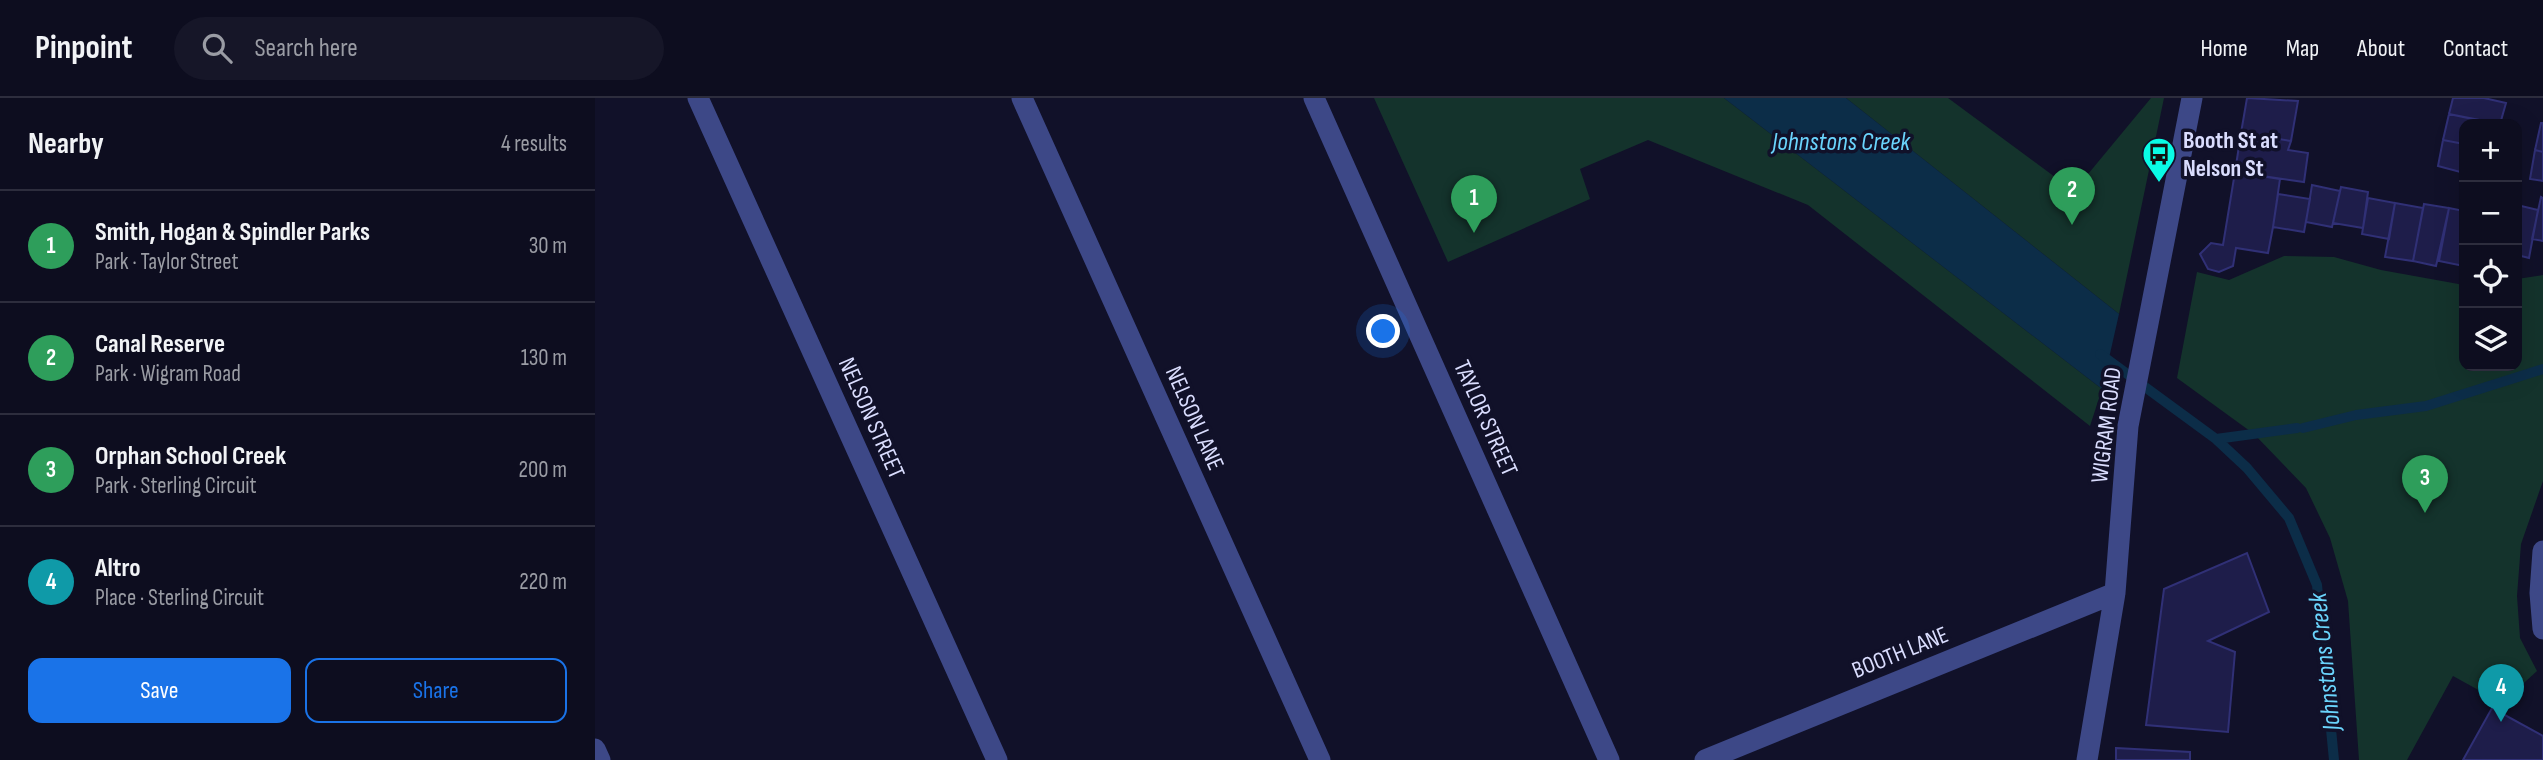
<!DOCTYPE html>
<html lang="en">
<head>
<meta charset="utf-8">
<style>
	:root { --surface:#0d0d1f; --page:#161628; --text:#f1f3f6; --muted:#9a9ca4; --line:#2d2d3d; --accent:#1a73e8 }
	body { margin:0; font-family:"Sofia Sans Condensed",sans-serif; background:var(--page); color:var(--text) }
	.controls { position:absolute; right:21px; top:21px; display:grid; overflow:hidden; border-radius:14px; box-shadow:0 7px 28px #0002 }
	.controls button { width:63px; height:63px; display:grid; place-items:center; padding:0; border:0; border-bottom:2px solid var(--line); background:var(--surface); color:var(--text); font:35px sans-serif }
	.you { position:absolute; left:789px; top:234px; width:24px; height:24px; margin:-18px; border:5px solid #fff; border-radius:50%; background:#1a73e8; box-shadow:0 0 0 10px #1a73e833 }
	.badge { display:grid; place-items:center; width:46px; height:46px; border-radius:50%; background:var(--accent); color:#fff; font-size:23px; font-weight:700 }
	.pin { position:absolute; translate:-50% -58px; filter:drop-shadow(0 2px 4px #0008) }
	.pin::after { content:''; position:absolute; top:37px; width:24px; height:21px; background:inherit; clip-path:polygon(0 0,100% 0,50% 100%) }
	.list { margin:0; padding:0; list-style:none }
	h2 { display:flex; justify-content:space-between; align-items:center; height:91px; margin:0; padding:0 28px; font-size:30px }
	h2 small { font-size:23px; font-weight:400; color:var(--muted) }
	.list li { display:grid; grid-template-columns:46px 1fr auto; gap:21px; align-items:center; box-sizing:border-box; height:112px; padding:0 28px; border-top:2px solid var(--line) }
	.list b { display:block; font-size:26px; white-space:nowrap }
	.list p { margin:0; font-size:23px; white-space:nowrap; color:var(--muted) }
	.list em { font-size:23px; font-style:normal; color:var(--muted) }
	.actions { display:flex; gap:14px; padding:21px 28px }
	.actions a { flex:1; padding:16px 0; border:2px solid var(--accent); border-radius:14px; text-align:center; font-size:24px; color:var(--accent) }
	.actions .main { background:var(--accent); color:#fff }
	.icon { flex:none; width:38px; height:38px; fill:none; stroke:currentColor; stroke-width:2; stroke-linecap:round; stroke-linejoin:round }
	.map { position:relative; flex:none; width:1948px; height:662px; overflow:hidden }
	header { display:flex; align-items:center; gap:42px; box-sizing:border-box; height:98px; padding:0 35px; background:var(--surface); border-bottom:2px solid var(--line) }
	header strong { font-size:33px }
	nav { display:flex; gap:38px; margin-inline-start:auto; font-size:24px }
	.search { width:490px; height:63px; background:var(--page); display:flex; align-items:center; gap:18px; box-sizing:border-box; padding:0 24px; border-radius:38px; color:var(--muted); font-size:26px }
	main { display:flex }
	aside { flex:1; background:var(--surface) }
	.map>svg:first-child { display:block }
</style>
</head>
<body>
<header>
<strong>Pinpoint</strong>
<div class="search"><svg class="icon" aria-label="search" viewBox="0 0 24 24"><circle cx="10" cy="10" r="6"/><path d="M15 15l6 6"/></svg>Search here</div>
<nav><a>Home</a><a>Map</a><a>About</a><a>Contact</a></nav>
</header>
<main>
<aside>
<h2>Nearby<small>4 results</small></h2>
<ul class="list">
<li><span class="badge" style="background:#2e9e5b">1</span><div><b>Smith, Hogan &amp; Spindler Parks</b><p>Park · Taylor Street</p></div><em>30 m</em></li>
<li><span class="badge" style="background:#2e9e5b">2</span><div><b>Canal Reserve</b><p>Park · Wigram Road</p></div><em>130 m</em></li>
<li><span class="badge" style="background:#2e9e5b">3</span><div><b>Orphan School Creek</b><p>Park · Sterling Circuit</p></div><em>200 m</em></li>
<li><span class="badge" style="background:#0f9aa8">4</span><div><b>Altro</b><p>Place · Sterling Circuit</p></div><em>220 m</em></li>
</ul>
<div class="actions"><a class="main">Save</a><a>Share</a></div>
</aside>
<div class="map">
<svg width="1948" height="662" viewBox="0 0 1948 662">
	<rect width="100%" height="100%" fill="#111129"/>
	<path fill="#14332c" d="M 779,0 L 1129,0 L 1507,291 L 1495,328 L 1213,107 L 1053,42 L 985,71 L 995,101 L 853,164 Z
		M 1251,0 L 1353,0 L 1479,93 L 1556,0 L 1569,0 L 1524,216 Z
		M 1689,158 L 1739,159 L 1786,172 L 1869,187 L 1869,268 L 1922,268 L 1922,181 L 1948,177 L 1948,383 L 1926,446 L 1922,498 L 1925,540 L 1942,573 L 1907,605 L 1858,578 L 1812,662 L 1764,662 L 1753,503 L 1735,440 L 1711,390 L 1659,336 L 1582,280 L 1602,174 L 1634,182 Z"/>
	<path fill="#0c2d48" d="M 1129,0 L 1251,0 L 1524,216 L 1507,291 Z"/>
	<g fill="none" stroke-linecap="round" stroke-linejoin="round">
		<path stroke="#0c2d48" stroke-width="10" d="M 1505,256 L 1621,341 L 1652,370 L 1694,420 L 1722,487 L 1739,662
			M 1708,330 L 1761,317 L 1831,308 L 1948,271
			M 1621,341 L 1702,330"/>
	</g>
	<path fill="#1e1d4a" stroke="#303076" stroke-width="2" d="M 1652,0 L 1703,3 L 1696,43 L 1646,35 Z
		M 1858,0 L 1889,0 L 1911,5 L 1905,26 L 1854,16 Z
		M 1854,16 L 1901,26 L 1869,26 L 1869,46 L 1848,42 Z
		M 1946,25 L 1948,25 L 1948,54 L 1940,52 Z
		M 1646,35 L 1696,43 L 1693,52 L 1713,55 L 1709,84 L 1640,74 Z
		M 1848,42 L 1869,46 L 1869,75 L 1843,68 Z
		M 1940,52 L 1948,54 L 1948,83 L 1935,81 Z
		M 1640,74 L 1685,81 L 1678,129 L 1673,155 L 1641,150 L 1638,168 L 1624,174 L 1613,171 L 1605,156 L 1616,145 L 1628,147 Z
		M 1717,87 L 1745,93 L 1737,129 L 1711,124 Z
		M 1746,89 L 1773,94 L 1768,130 L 1738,125 Z
		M 1683,96 L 1715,101 L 1709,134 L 1678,129 Z
		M 1946,99 L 1948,100 L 1948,143 L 1937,141 Z
		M 1773,100 L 1800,105 L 1794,141 L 1767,136 Z
		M 1800,105 L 1828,110 L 1818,163 L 1790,159 Z
		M 1829,106 L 1854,110 L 1841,168 L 1818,163 Z
		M 1922,107 L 1943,112 L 1934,160 L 1922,157 Z
		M 1854,110 L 1869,113 L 1869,168 L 1844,163 Z
		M 1652,455 L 1674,514 L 1613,543 L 1640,554 L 1633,634 L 1551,627 L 1569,491 Z
		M 1897,610 L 1948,638 L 1948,662 L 1868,662 Z
		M 1521,650 L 1595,654 L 1595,662 L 1521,662 Z"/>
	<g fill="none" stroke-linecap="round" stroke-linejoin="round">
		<path stroke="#3d4887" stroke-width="21" d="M 103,0 L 402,662
			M 427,0 L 725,662
			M 719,0 L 1014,662
			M 1948,453 L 1945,495 L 1948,531
			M 0,651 L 5,662
			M 1110,662 L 1520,495
			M 1492,662 L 1520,495 L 1533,328 L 1597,0"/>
	</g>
	<defs>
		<symbol id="bus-pin" viewBox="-11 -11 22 30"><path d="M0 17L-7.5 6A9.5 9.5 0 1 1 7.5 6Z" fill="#0afbe5" stroke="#111129"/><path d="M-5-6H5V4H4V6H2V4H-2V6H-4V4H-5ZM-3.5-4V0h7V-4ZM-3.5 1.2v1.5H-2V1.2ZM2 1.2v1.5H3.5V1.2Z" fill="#111"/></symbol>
	</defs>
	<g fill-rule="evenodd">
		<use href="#bus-pin" x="1545" y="37" width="38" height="52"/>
	</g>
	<g text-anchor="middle" stroke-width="7" stroke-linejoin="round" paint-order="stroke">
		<g font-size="24" font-weight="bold" fill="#daddfe" stroke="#111129" text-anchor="start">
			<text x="1588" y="50">Booth St at<tspan x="1588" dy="28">Nelson St</tspan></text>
		</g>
		<g font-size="24" fill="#daddfe" stroke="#111129">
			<text transform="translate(277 320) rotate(66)" y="8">NELSON STREET</text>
			<text transform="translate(600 320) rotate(66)" y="8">NELSON LANE</text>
			<text transform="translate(891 320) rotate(66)" y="8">TAYLOR STREET</text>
			<text transform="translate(1511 327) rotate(-83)" y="8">WIGRAM ROAD</text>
			<text transform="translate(1305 554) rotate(-22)" y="8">BOOTH LANE</text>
		</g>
		<g font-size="26" font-style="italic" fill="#6ad4fc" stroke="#111129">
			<text x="1246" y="52">Johnstons Creek</text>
			<text transform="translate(1729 564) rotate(-96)" y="9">Johnstons Creek</text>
		</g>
	</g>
</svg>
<div class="controls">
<button>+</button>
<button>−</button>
<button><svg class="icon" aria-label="locate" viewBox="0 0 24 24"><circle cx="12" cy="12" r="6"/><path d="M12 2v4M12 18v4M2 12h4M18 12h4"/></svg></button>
<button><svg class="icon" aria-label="layers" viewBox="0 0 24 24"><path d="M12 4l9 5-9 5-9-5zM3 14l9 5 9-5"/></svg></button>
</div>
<div class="you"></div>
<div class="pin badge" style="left:879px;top:135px;background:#2e9e5b">1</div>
<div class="pin badge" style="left:1477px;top:127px;background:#2e9e5b">2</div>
<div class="pin badge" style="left:1830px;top:415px;background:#2e9e5b">3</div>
<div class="pin badge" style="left:1906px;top:624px;background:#0f9aa8">4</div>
</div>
</main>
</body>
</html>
